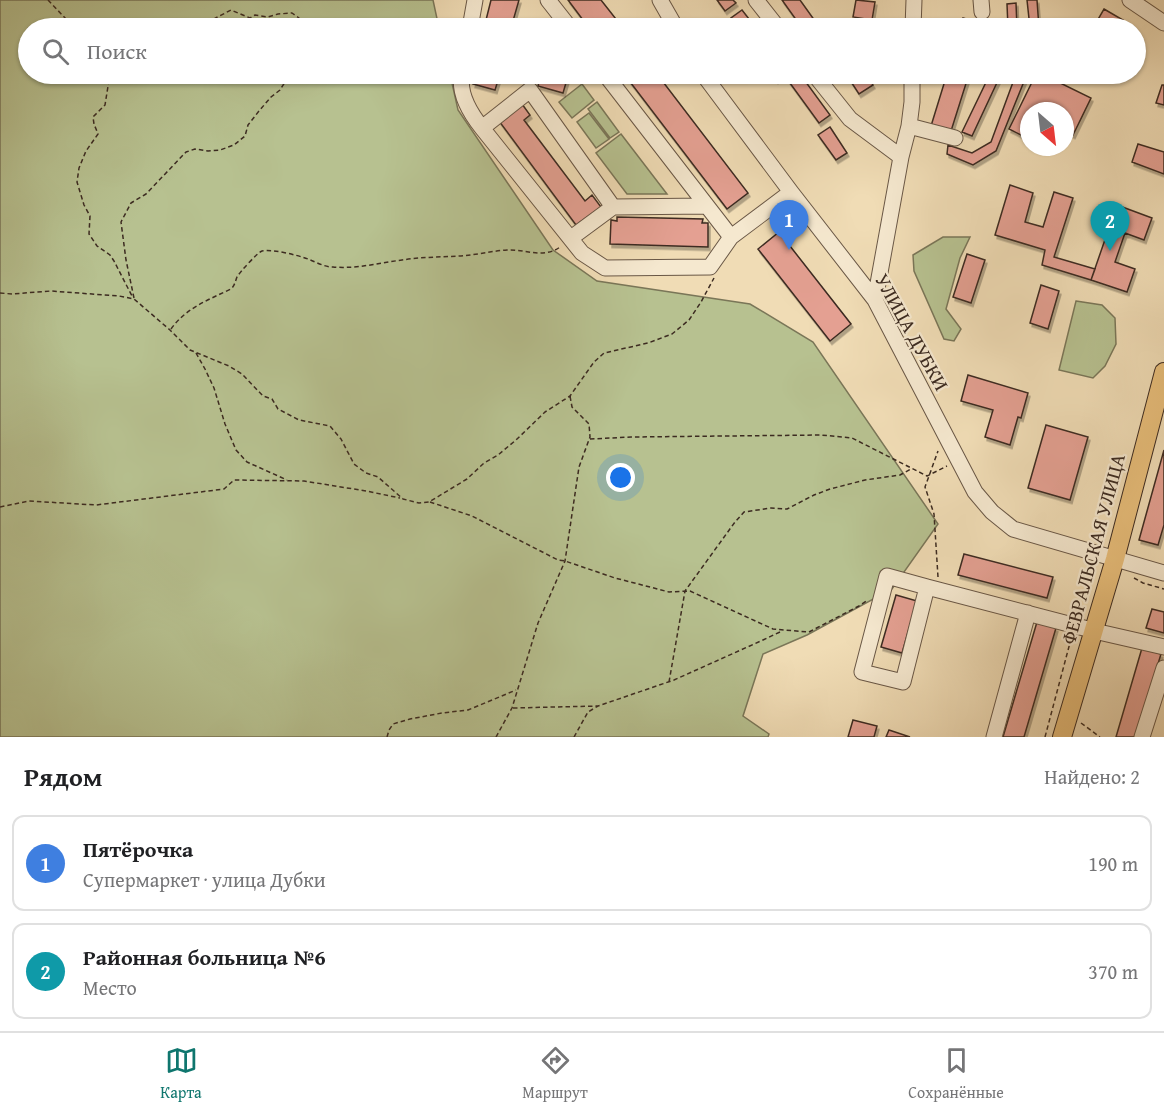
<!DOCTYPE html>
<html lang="ru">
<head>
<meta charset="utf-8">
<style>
	:root { --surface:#fff; --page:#f6f6f6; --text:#202124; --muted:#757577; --line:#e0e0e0; --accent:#0f766e }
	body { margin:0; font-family:"Gentium Book Plus",serif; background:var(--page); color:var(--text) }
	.compass { position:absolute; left:1020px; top:102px; width:54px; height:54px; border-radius:50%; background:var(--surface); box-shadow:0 2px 4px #0004; rotate:152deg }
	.you { position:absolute; left:621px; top:478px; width:21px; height:21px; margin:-15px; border:4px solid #fff; border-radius:50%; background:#1a73e8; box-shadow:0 0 0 9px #1a73e833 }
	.badge { display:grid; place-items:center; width:39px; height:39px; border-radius:50%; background:var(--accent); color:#fff; font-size:20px; font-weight:700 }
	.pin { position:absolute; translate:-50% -50px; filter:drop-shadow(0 2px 3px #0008) }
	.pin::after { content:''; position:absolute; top:32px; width:21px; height:18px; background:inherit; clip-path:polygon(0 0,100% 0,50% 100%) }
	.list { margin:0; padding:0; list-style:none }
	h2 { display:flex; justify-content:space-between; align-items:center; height:78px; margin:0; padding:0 24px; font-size:26px }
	h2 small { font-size:20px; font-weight:400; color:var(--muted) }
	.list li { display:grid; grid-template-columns:39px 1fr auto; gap:18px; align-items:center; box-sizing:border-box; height:96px; margin:0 12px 12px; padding:0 12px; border:2px solid var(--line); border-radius:12px }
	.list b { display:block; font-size:22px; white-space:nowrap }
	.list p { margin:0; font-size:20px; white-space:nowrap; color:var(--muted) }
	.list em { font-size:20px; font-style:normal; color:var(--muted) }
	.icon { flex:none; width:33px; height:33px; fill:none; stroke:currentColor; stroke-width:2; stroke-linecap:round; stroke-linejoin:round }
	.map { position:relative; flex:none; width:1164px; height:737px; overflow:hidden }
	.search { position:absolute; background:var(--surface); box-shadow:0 2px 4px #0004; left:18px; right:18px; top:18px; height:66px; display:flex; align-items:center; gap:15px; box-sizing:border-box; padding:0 21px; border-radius:33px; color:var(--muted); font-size:22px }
	.sheet { height:294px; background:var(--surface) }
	nav { display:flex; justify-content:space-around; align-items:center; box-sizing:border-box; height:84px; border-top:2px solid var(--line); background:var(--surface); font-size:16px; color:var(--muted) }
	nav a { display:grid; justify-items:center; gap:3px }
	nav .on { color:var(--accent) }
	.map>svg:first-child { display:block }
</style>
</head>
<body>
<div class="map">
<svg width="1164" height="737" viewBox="0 0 1164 737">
	<defs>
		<filter id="shadow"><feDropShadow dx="2" dy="3.5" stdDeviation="0" flood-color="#0004"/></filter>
	</defs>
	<rect width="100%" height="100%" fill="#f0dcb5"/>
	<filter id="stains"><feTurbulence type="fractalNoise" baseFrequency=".00333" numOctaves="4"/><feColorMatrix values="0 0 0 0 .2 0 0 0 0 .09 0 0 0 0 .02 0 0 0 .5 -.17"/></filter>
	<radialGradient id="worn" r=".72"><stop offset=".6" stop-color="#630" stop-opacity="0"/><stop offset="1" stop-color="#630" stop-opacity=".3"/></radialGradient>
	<path fill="#b7c190" stroke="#7a7658" stroke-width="1.5" d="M 0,0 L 433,0 L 439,28 L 28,28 L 28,74 L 450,74 L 458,110 L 553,250 L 597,281 L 750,304 L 813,342 L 938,524 L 892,589 L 807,635 L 763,654 L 743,716 L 769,734 L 768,737 L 0,737 Z
		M 582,84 L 594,100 L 572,118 L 559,102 Z
		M 597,102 L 619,132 L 610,138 L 588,109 Z
		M 589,113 L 609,139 L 596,148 L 577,122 Z
		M 621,134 L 667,194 L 627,194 L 596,153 Z
		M 943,237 L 970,237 L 960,258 L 946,309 L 961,329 L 954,341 L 944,339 L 914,271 L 913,255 Z
		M 1076,301 L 1102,305 L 1115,318 L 1116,344 L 1105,366 L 1093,378 L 1059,370 Z"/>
	<path fill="#e4a092" stroke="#3c2b21" stroke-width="1.5" filter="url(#shadow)" d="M 491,0 L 519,0 L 511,28 L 484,28 Z
		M 568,0 L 601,0 L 623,28 L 589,28 Z
		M 717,0 L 733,0 L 736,3 L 725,11 Z
		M 782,0 L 800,0 L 820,28 L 802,28 Z
		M 856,0 L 875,2 L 872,20 L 853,17 Z
		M 1027,0 L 1037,0 L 1039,28 L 1030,28 Z
		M 1016,3 L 1017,28 L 1008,28 L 1007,4 Z
		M 1104,9 L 1123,20 L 1119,28 L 1093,28 Z
		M 742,10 L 756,28 L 739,28 L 731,18 Z
		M 963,18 L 973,21 L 971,28 L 960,28 Z
		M 472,74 L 500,74 L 495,90 L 473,84 L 475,79 L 471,79 Z
		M 541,74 L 558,74 L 568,76 L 563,93 L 538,86 Z
		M 624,74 L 657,74 L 748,193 L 727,209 Z
		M 771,74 L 784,74 L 776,80 Z
		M 796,74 L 800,74 L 830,115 L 819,123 L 787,79 Z
		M 846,74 L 865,74 L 873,85 L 859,94 Z
		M 947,74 L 969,74 L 951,131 L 931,126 Z
		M 990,74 L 1001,74 L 972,136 L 962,132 Z
		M 1016,74 L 1027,74 L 996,151 L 973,165 L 947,154 L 948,145 L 972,153 L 991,142 Z
		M 1036,74 L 1042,74 L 1091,98 L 1073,135 L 1065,131 L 1065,111 L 1029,111 L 1029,139 L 1009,129 Z
		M 1162,85 L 1164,85 L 1164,105 L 1156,103 Z
		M 522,104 L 530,115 L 524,120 L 585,201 L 592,195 L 601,207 L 576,225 L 499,121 Z
		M 830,127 L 847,153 L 836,160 L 818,135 Z
		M 1138,144 L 1164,152 L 1164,174 L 1132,162 Z
		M 1010,185 L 1033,193 L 1025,222 L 1043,227 L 1054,192 L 1073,198 L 1054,257 L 1095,269 L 1091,280 L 1042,265 L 1045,250 L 995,235 Z
		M 1117,205 L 1152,218 L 1144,240 L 1125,233 L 1115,262 L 1135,269 L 1127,292 L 1091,280 Z
		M 617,217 L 703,219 L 702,223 L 708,223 L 708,247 L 610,244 L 611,220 L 617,221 Z
		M 779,232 L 851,324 L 830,341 L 758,249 Z
		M 967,254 L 985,260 L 971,303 L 953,297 Z
		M 1041,285 L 1059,291 L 1048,329 L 1030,323 Z
		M 968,375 L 1028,393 L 1021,418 L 1018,417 L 1010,445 L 985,437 L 993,410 L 961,401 Z
		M 1046,425 L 1088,437 L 1070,500 L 1028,488 Z
		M 1164,450 L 1164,525 L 1158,545 L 1139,540 Z
		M 964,554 L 1053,577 L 1047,598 L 958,575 Z
		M 896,595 L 917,601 L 902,653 L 881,647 Z
		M 1152,609 L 1164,612 L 1164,633 L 1146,628 Z
		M 1037,622 L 1056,628 L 1024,737 L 1003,737 Z
		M 1142,648 L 1161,654 L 1136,737 L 1116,737 Z
		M 853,720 L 877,726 L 874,737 L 848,737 Z
		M 889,730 L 910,737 L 886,737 Z"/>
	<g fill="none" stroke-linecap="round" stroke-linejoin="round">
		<defs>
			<path id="minor" d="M 548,0 L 570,28
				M 660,0 L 676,28
				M 756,0 L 778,28
				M 981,0 L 982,12
				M 1130,0 L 1164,23
				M 470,28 L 475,0
				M 913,28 L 914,0
				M 462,74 C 458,94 470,113 482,128
				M 605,74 L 731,237
				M 703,74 L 791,192 L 875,300 L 975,492 L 992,512 L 1013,529 L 1164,573
				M 814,74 L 850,119 L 901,157
				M 909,126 L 955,138
				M 613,207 L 707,206
				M 571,238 L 613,207 L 530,90 L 482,128 L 582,253 L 605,268 L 710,267 L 731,237 L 791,192
				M 875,300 L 901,157 L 909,126 L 912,102 L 912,74
				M 927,587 L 887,576 L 862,672 L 903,682 L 927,587 L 1103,633 L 1164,647
				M 994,737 L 1028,613
				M 1142,737 L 1164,668"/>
			<path id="major" d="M 1062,737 L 1115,559 L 1164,372"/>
		</defs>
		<use href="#minor" stroke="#695746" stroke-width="17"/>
		<use href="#major" stroke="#3c2b21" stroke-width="20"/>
		<path stroke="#3c2b21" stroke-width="1.5" stroke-dasharray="4.5 3" stroke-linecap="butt" d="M 48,0 L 66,19 C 75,18 79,22 84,28
			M 185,28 L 208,22 L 231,10 L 250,18 L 255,15 L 268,17 L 278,14 L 292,13 L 299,18 L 300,28
			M 114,74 L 109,80 L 105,105 L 93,117 L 94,124 L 98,134 L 86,151 L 79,168 L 77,182 L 84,205 L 90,216 L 89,234 L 97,246 L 110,255 L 114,261 L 132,296
			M 0,293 L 12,294 L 51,291 L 119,296 L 134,299 L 170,330 L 190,350 L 229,366 L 242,374 L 263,396 L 272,399 L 278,409 L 299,420 L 330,426 L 341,439 L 354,464 L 366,473 L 378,477 L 403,499 L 419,503 L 429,502 L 467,479 L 484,463 L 498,455 L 516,440 L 545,412 L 570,396 L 594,362 L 604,353 L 648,343 L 672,334 L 689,320 L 701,302 L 714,278
			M 134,298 L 126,260 L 121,222 L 131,203 L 146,194 L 186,152 L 195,149 L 208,151 L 220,150 L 234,145 L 245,136 L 248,125 L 259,111 L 271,97 L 280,90 L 290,74
			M 171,329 C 186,308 208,300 231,289 C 235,285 235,282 237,277 C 239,273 258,252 262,251 C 273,249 297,255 308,259 C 316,262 324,267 333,267 C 357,269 379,263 402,260 C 421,257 441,257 461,256 C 476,255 491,251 507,250 C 525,249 544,259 560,247
			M 196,353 L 205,369 L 214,388 L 225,424 L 236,450 L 247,462 L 287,480
			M 590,439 L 631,437 L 821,435 L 852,438 L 927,476 L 947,466
			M 430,502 L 472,516 L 558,560 L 565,561 L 615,578 L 669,592 L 690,591 L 773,629 L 809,632 L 859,606 L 868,600
			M 0,507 L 29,501 L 96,505 L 224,489 L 234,480 L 304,481 L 366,491 L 400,498
			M 938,577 L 934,514 L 925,487 L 938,451
			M 1134,578 L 1143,583 L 1164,589
			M 669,682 L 685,591 L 735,522 L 744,512 L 771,508 L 787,509 L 814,495 L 830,489 L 865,480 L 900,475 L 911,469
			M 513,708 L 598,706
			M 1081,723 L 1100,737
			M 387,737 L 389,730 L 393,724 L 410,719 L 442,713 L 468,710 L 516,690
			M 496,737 L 512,708 L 538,623 L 565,561 L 579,467 L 590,437 L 589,424 L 572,407 L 570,396
			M 574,737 L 588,712 L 598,706 L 674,680 L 763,640 L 782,631
			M 1045,737 L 1071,639"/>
		<use href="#minor" stroke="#f5e8cf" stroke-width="15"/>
		<use href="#major" stroke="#e8be7a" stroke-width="18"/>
	</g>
	<g text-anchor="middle" stroke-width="4.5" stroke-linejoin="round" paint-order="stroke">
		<g font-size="20" fill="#3c2b21" stroke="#f5e8cf">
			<text transform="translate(912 332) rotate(61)" y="7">УЛИЦА ДУБКИ</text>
			<text transform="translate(1093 549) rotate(-75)" y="7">ФЕВРАЛЬСКАЯ УЛИЦА</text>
		</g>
	</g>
	<rect width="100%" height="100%" filter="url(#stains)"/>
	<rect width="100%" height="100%" fill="url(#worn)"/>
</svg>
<svg class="compass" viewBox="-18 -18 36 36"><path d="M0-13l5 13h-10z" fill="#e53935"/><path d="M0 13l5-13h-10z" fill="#757577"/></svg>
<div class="you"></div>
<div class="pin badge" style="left:789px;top:250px;background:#3f7fe0">1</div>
<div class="pin badge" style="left:1110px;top:251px;background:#0f9aa8">2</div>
<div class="search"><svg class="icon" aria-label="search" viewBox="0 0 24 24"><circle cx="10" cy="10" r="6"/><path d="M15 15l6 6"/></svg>Поиск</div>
</div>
<section class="sheet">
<h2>Рядом<small>Найдено: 2</small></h2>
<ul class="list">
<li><span class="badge" style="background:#3f7fe0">1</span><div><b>Пятёрочка</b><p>Супермаркет · улица Дубки</p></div><em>190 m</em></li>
<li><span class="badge" style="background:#0f9aa8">2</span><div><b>Районная больница №6</b><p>Место</p></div><em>370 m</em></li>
</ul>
</section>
<nav>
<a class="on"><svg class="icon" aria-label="map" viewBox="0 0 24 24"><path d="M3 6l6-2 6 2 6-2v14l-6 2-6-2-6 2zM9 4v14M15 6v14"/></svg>Карта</a>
<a><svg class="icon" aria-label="directions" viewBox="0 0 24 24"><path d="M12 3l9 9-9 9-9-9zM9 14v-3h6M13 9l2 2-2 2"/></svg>Маршрут</a>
<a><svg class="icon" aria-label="saved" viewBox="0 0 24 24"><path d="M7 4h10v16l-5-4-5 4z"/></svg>Сохранённые</a>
</nav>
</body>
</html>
